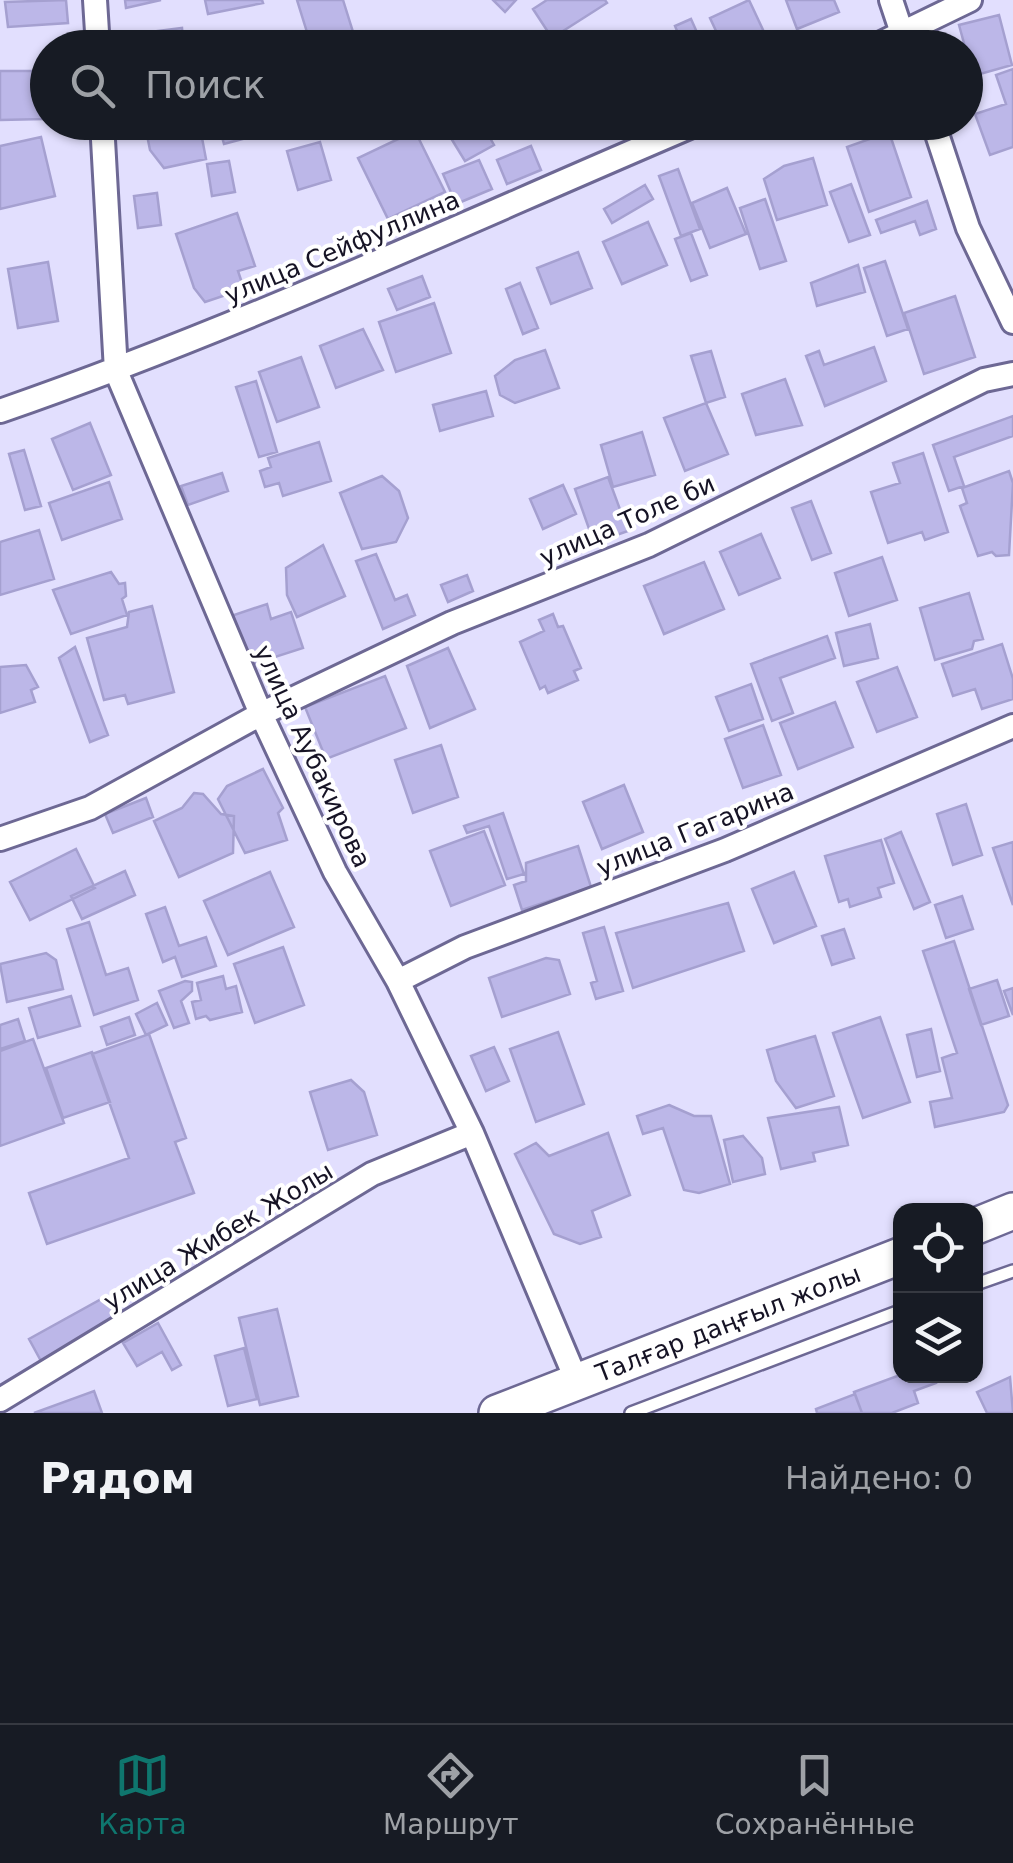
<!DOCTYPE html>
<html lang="ru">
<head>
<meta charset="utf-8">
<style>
	:root { --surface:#171b24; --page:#242831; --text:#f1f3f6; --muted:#9ea1a6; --line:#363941; --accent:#0f766e }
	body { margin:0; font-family:"DejaVu Sans",sans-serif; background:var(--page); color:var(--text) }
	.controls { position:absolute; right:30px; bottom:30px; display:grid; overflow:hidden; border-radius:20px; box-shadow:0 2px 8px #0004 }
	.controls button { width:90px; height:90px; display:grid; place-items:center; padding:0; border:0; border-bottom:2px solid var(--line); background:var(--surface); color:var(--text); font:50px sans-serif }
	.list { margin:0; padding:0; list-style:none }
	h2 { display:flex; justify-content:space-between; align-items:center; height:130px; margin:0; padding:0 40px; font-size:42px }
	h2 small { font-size:32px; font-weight:400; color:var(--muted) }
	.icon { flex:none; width:55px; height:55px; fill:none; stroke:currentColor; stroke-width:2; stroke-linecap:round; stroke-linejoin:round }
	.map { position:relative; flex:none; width:1013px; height:1413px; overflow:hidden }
	.search { position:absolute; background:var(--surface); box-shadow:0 2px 8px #0004; left:30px; right:30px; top:30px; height:110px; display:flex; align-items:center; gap:25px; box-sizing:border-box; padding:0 35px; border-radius:55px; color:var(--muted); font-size:38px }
	.sheet { height:310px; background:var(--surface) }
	nav { display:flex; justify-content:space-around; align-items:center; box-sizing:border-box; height:140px; border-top:2px solid var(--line); background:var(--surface); font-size:28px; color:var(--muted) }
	nav a { display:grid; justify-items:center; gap:5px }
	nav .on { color:var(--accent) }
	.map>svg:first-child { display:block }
</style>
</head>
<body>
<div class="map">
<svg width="1013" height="1413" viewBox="0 0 1013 1413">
	<rect width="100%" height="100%" fill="#e2dffe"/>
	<path fill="#bcb7e8" stroke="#a5a0d0" stroke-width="2.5" d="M 66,0 L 68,23 L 8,27 L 5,2 Z
		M 125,0 L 161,0 L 126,8 Z
		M 205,0 L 262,0 L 263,3 L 208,14 Z
		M 297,0 L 343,0 L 353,32 L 311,45 Z
		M 493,0 L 516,0 L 505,12 Z
		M 547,0 L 605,0 L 607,3 L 552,38 L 533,9 Z
		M 749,0 L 764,32 L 763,48 L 724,48 L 710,18 Z
		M 786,0 L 834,0 L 839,12 L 797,29 Z
		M 999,15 L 1012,65 L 973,76 L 959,25 Z
		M 691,19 L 704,48 L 684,48 L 675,26 Z
		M 182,28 L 184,48 L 136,48 L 134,34 Z
		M 678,36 L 682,48 L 649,48 L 655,43 Z
		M 1013,69 L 1013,147 L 990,155 L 975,114 L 1006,104 L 996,75 Z
		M 0,71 L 43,71 L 44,119 L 0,120 Z
		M 157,122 L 199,122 L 206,159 L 164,168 L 150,150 L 145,125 Z
		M 286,122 L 287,127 L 224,144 L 218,123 Z
		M 481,122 L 494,145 L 465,161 L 446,130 L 433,122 Z
		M 415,131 L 445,192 L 388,219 L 358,158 Z
		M 889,132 L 911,197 L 869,212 L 847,147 Z
		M 41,137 L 55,196 L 0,209 L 0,146 Z
		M 320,142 L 331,180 L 298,190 L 287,151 Z
		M 531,146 L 541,170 L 507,184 L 497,160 Z
		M 813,158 L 827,205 L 777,220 L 764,179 L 784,166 Z
		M 479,160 L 492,189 L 456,204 L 443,174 Z
		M 229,161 L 235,192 L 212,196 L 207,164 Z
		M 678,169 L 700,229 L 681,236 L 659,176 Z
		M 851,184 L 870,235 L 849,242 L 830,192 Z
		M 645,185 L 653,199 L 612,223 L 604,209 Z
		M 727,188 L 746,234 L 710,248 L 692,203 Z
		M 157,193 L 161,225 L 138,228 L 134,196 Z
		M 765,199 L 786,261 L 760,269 L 740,208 Z
		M 927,201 L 936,229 L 920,235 L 915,221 L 881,233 L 876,220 Z
		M 237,213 L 255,266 L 238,271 L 244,289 L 205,302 L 194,288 L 176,234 Z
		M 648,222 L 667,265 L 622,284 L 603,242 Z
		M 691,233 L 707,275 L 691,281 L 675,239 Z
		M 578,252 L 592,288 L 551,304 L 537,268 Z
		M 885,261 L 908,329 L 887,336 L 864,268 Z
		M 48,262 L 58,321 L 18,328 L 8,269 Z
		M 858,265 L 865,292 L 817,306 L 811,283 Z
		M 422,276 L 430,297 L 397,310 L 388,289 Z
		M 520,283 L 538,328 L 523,334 L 506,289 Z
		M 955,296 L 975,357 L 924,374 L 904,313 Z
		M 434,303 L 451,353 L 396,372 L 379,322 Z
		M 363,329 L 383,370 L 336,388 L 320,346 Z
		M 874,347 L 886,381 L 825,406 L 806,356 L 819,351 L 824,365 Z
		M 545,350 L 559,388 L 515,403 L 500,395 L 495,376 L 515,360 Z
		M 711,351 L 725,397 L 706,403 L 691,356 Z
		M 301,357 L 319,407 L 277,422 L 259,372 Z
		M 785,379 L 802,425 L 756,435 L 742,394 Z
		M 256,381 L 277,452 L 259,457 L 236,387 Z
		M 486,391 L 493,416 L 440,431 L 433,405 Z
		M 706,403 L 728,454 L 685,471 L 664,418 Z
		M 1013,416 L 1013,436 L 954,457 L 964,486 L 949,491 L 933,445 Z
		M 90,423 L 111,475 L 73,490 L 52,439 Z
		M 642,432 L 655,475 L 613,487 L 601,445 Z
		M 319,442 L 331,481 L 283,496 L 279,483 L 265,487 L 260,471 L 271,467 L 268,458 Z
		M 24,450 L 41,506 L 25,510 L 9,454 Z
		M 923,453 L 948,532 L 925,540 L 922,532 L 888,543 L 871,492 L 900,483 L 893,463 Z
		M 1009,471 L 1013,483 L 1009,555 L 996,556 L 992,552 L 978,556 L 960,506 L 967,503 L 962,488 Z
		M 222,473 L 228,491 L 188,505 L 181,486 Z
		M 382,476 L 399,491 L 408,518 L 396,542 L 362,549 L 340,493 Z
		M 608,477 L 628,531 L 594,543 L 575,489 Z
		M 109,482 L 122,519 L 62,540 L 49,503 Z
		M 563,485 L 576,514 L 543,529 L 530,499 Z
		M 811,501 L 831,553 L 812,560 L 792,508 Z
		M 39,530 L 54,579 L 0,595 L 0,542 Z
		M 761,534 L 780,578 L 739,595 L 720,552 Z
		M 323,545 L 345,596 L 297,617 L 287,595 L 286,568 Z
		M 376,554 L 395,600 L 407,595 L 415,615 L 383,629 L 356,561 Z
		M 882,557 L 897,600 L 849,616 L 835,573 Z
		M 704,562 L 724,609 L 664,634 L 644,586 Z
		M 111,572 L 119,584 L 125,583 L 126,596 L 122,599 L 127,615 L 71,634 L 53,590 Z
		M 467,575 L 473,591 L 448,602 L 441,585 Z
		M 969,593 L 983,639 L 974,641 L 972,649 L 935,660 L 920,608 Z
		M 267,604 L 271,619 L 291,612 L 303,648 L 247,666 L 231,616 Z
		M 152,606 L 174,692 L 128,704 L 125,695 L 104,700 L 87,638 L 127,627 L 129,612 Z
		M 553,614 L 558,627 L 563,626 L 581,668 L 574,671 L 578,680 L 548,693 L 545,686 L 540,689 L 520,642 L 544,631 L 539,620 Z
		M 870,624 L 878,658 L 844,666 L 836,633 Z
		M 827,636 L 835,658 L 780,678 L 793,713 L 772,721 L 751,664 Z
		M 1002,644 L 1013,679 L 1013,699 L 982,709 L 975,689 L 953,696 L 942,664 Z
		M 75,647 L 108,735 L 90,742 L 59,658 Z
		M 448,648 L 475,709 L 430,728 L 407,666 Z
		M 26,665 L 38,687 L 31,690 L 35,702 L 0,713 L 0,667 Z
		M 897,667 L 917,717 L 877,732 L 857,682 Z
		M 385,676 L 406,728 L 326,759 L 305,707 Z
		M 751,684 L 763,719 L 729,731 L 716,697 Z
		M 835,702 L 853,747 L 798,769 L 780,723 Z
		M 763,725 L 781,775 L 743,788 L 725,739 Z
		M 441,745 L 458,797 L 413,813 L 395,760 Z
		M 263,769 L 283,808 L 278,813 L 287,840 L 245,853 L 218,799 L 227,786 Z
		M 624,785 L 643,832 L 602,849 L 583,802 Z
		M 194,793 L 203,794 L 221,814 L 234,816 L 233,853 L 179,877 L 154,821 L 182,808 Z
		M 146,798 L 153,817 L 113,833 L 105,814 Z
		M 966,804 L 982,855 L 953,865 L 937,814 Z
		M 503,813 L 524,874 L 507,879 L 489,826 L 467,833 L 464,826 Z
		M 484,831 L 505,885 L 451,906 L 430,851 Z
		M 901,832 L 930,902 L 914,909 L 885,839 Z
		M 881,840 L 894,883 L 878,888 L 881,897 L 850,907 L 848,899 L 839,902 L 825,856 Z
		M 1013,842 L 1013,905 L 993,848 Z
		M 578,846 L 591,887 L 522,910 L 514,885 L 526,881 L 526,863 Z
		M 76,849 L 95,888 L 30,920 L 10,882 Z
		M 125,871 L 135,895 L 82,919 L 71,896 Z
		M 270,872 L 294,927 L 228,955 L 204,901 Z
		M 794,872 L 816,926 L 774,943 L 752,889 Z
		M 962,896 L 973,929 L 946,938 L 935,905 Z
		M 728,903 L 744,951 L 633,988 L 616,933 Z
		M 165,907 L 179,946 L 206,937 L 216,966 L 182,977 L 175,957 L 163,962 L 146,914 Z
		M 89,922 L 106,975 L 128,968 L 138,1000 L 94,1015 L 67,929 Z
		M 604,927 L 623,991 L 596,999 L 591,983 L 597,981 L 583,933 Z
		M 844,929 L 854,958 L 832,965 L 822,936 Z
		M 954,941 L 1008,1105 L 1004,1112 L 935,1127 L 930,1102 L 952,1098 L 942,1058 L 957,1053 L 923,951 Z
		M 283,947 L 304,1005 L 255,1023 L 234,964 Z
		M 46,953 L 56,960 L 63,989 L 7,1002 L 0,964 Z
		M 546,958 L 559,960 L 570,994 L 502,1017 L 489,978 Z
		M 223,976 L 226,989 L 236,986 L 242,1012 L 210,1020 L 206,1016 L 196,1019 L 192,1002 L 201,1000 L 197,983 Z
		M 997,980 L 1009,1016 L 981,1025 L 969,989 Z
		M 185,981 L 192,982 L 192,991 L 181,1001 L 189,1023 L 174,1028 L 159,991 Z
		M 1013,988 L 1013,1015 L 1004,991 Z
		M 71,996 L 80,1026 L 38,1038 L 29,1008 Z
		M 157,1003 L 167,1025 L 146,1035 L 136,1014 Z
		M 129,1017 L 135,1035 L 107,1045 L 101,1027 Z
		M 880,1017 L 910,1102 L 863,1118 L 833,1033 Z
		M 18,1019 L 25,1041 L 0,1049 L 0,1025 Z
		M 931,1029 L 940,1071 L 917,1077 L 907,1035 Z
		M 558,1032 L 584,1104 L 536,1122 L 510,1049 Z
		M 149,1034 L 186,1138 L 175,1142 L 194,1193 L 47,1244 L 29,1193 L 129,1158 L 92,1054 Z
		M 815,1036 L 834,1096 L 796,1108 L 776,1081 L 767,1050 Z
		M 33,1039 L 64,1123 L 0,1146 L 0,1051 Z
		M 494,1047 L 509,1081 L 486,1091 L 471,1056 Z
		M 92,1052 L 110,1102 L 63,1118 L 46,1068 Z
		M 351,1080 L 364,1092 L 377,1135 L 328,1150 L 310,1092 Z
		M 669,1105 L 694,1116 L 711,1116 L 730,1184 L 699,1193 L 684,1190 L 663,1128 L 643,1134 L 637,1116 Z
		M 839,1107 L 848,1145 L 813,1153 L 815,1161 L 781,1169 L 768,1118 Z
		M 608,1133 L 630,1195 L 592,1211 L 601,1237 L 580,1244 L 554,1234 L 515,1154 L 536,1143 L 549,1156 Z
		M 743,1136 L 762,1158 L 765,1174 L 733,1182 L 724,1140 Z
		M 105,1297 L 117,1318 L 41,1361 L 29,1339 Z
		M 277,1309 L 298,1396 L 260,1405 L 239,1318 Z
		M 158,1323 L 181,1365 L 172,1370 L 162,1352 L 137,1366 L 123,1343 Z
		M 244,1348 L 257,1399 L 228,1406 L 215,1356 Z
		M 900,1375 L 934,1376 L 936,1383 L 914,1391 L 918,1403 L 892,1413 L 862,1413 L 854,1392 Z
		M 1010,1377 L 1013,1413 L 987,1413 L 977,1392 Z
		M 94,1391 L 102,1413 L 34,1413 Z
		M 855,1394 L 862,1413 L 817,1413 L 816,1409 Z"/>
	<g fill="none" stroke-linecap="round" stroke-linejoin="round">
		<defs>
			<path id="service" d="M 976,1284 L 1013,1271
				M 631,1413 L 900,1311"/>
			<path id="minor" d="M 95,0 L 98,48
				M 891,0 L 907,48
				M 871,48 L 970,0
				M 102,122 L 116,371 L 261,714 L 335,872 L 398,981 L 472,1133 L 578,1384
				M 933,122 L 968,228 L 1013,322
				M 0,411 C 240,328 468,221 701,122
				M 0,839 L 90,808 L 261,714 L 452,623 L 649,545 L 984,380 L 1013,374
				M 398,981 L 465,947 L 725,850 L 1013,726
				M 0,1400 L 372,1174 L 472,1133"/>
			<g id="primary">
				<path d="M 976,1226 L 1013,1211"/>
				<path id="s1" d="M 497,1413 L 900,1256"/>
			</g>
		</defs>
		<use href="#service" stroke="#6d6894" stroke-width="16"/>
		<use href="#minor" stroke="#6d6894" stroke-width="28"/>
		<use href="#primary" stroke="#6d6894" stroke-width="40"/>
		<use href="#service" stroke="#fff" stroke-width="11"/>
		<use href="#minor" stroke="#fff" stroke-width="22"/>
		<use href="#primary" stroke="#fff" stroke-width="35"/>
	</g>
	<g text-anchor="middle" stroke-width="8" stroke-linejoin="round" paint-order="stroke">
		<g font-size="25" fill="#161325" stroke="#fff">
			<text transform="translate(342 247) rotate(-23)" y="9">улица Сейфуллина</text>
			<text transform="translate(627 520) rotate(-24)" y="9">улица Толе би</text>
			<text transform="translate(313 756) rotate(65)" y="9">улица Аубакирова</text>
			<text transform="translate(695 829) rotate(-22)" y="9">улица Гагарина</text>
			<text transform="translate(218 1236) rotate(-31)" y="9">улица Жибек Жолы</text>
			<text dy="9" stroke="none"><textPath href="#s1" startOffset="248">Талғар даңғыл жолы</textPath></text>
		</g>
	</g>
</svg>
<div class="controls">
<button><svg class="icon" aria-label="locate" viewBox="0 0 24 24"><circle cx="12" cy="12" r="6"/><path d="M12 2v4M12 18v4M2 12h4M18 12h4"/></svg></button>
<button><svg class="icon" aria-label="layers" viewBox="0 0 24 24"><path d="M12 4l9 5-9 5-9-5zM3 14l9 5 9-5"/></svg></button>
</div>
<div class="search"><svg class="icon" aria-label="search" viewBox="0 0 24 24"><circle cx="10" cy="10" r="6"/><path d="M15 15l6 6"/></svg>Поиск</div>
</div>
<section class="sheet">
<h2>Рядом<small>Найдено: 0</small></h2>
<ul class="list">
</ul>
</section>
<nav>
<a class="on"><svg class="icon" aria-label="map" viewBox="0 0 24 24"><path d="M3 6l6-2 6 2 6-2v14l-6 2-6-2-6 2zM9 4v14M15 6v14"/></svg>Карта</a>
<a><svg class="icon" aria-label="directions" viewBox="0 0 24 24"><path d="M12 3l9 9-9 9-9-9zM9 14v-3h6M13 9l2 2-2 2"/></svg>Маршрут</a>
<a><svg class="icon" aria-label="saved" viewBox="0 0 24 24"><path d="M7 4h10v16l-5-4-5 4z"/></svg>Сохранённые</a>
</nav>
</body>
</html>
